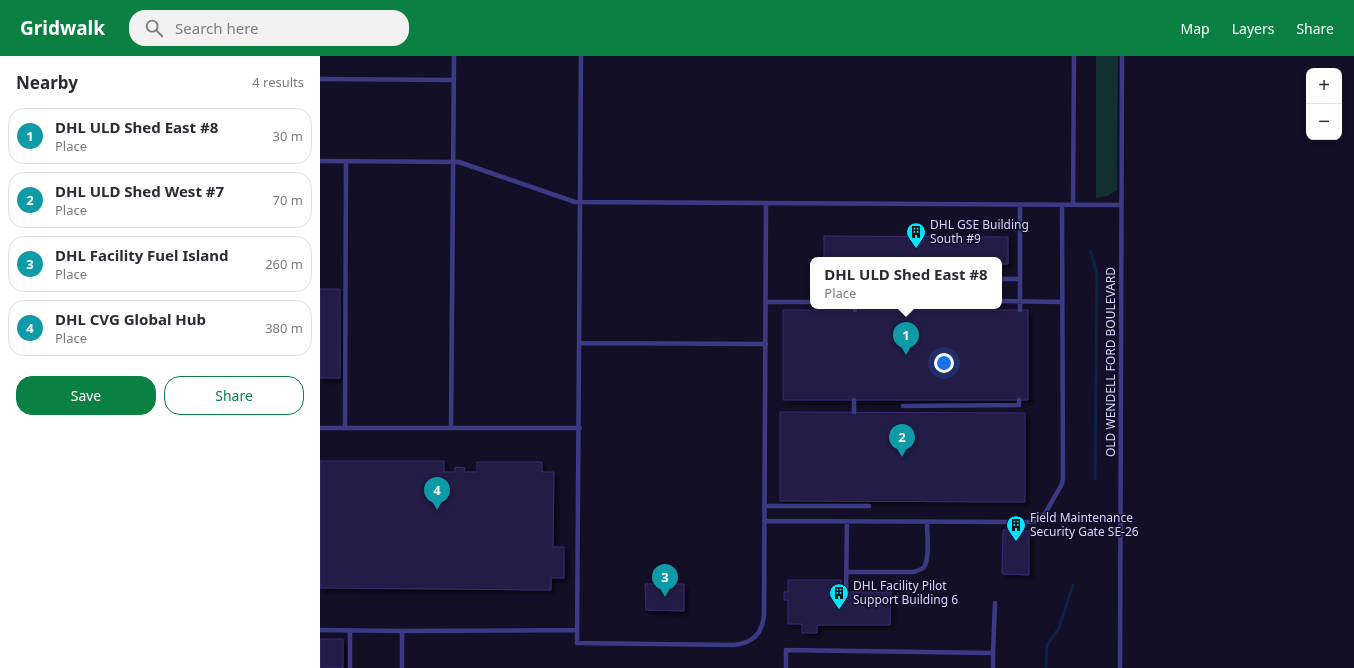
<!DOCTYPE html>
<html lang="en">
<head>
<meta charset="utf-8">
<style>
	:root { --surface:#fff; --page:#f2f2f3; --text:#2b2b33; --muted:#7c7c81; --line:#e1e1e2; --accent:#0b8043 }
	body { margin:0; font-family:"Noto Sans",sans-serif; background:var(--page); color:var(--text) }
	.controls { position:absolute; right:12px; top:12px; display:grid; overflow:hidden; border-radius:8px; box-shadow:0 2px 6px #0003 }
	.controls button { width:36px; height:36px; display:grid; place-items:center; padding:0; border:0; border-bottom:1px solid var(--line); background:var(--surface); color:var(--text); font:20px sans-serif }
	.you { position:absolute; left:624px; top:307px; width:14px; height:14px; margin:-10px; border:3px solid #fff; border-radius:50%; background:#1a73e8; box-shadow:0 0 0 6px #1a73e833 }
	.badge { display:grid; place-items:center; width:26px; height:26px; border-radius:50%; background:var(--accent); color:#fff; font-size:13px; font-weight:700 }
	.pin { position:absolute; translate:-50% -33px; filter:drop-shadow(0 1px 2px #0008) }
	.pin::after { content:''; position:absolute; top:21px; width:14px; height:12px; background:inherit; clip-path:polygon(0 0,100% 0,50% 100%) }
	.popup { position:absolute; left:490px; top:201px; width:192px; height:52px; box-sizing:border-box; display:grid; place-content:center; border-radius:8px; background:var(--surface); filter:drop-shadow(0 1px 3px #0005); font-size:13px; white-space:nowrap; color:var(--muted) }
	.popup b { font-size:15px; color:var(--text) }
	.popup::after { content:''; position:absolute; left:50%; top:100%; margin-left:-8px; border:8px solid transparent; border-top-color:var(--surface) }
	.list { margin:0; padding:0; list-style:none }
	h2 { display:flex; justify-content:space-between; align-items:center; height:52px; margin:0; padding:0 16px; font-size:17px }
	h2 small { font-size:13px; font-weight:400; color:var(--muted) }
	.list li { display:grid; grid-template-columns:26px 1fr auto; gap:12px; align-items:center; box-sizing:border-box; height:56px; margin:0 8px 8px; padding:0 8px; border:1px solid var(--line); border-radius:16px }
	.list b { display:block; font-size:15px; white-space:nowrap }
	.list p { margin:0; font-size:13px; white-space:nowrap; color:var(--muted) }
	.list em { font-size:13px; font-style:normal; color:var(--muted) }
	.actions { display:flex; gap:8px; padding:12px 16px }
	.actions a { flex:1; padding:9px 0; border:1px solid var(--accent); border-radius:16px; text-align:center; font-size:14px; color:var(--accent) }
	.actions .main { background:var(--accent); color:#fff }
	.icon { flex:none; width:22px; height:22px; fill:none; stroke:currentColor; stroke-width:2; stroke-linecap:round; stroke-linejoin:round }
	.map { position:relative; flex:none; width:1034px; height:612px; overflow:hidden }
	header { display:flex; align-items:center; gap:24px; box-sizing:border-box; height:56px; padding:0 20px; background:var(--accent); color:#fff }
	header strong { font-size:19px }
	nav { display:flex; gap:22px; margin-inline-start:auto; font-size:14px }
	.search { width:280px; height:36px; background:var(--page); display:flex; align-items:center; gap:10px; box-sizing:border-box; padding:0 14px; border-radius:16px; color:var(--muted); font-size:15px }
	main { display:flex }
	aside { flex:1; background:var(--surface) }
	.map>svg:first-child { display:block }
</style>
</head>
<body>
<header>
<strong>Gridwalk</strong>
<div class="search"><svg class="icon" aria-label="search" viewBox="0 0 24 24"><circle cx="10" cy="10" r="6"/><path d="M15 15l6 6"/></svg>Search here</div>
<nav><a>Map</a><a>Layers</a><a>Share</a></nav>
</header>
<main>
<aside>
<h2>Nearby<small>4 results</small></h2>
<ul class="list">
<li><span class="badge" style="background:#0f9aa8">1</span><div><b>DHL ULD Shed East #8</b><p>Place</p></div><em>30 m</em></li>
<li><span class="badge" style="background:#0f9aa8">2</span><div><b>DHL ULD Shed West #7</b><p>Place</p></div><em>70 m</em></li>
<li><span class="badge" style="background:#0f9aa8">3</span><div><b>DHL Facility Fuel Island</b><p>Place</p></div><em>260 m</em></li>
<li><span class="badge" style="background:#0f9aa8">4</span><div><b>DHL CVG Global Hub</b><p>Place</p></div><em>380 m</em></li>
</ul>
<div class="actions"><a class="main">Save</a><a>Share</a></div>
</aside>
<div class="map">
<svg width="1034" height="612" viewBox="0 0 1034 612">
	<defs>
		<filter id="shadow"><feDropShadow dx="3.5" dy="3.5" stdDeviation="2" flood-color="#0009"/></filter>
	</defs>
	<rect width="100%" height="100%" fill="#130f26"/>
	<path fill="#12302f" d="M 776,0 L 798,0 L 797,134 L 787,140 L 776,142 Z"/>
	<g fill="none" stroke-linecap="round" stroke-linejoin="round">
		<path stroke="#0c2248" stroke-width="3" d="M 771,196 L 777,219 L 775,423
			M 726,612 L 727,589 L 739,572 L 753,529"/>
	</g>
	<path fill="#241b47" stroke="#3b2d73" filter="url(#shadow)" d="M 504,180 L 688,181 L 688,208 L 679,208 L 679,204 L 504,204 Z
		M 0,233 L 20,233 L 20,322 L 0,322 Z
		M 463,254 L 708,254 L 708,344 L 463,344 Z
		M 460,356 L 705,357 L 705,446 L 460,445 Z
		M 0,405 L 124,405 L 124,416 L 135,416 L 135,411 L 145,412 L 144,416 L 157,416 L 157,406 L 222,406 L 222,416 L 234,416 L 233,491 L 244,491 L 244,522 L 231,522 L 231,534 L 0,532 Z
		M 683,474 L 709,475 L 709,519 L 682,518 Z
		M 468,524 L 521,524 L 521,536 L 571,536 L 570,569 L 497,569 L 497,577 L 482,577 L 482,568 L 468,568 L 468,544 L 464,544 L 464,536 L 468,536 Z
		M 325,528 L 364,528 L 364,555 L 326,554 Z
		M 0,583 L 23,583 L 23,612 L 0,612 Z"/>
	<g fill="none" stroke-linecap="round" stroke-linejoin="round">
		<path stroke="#3d3a85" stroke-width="4.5" d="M 261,0 L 257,587 L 414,589 C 433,587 442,578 444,559 L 446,147
			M 0,23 L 134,24
			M 0,105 L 139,106 L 255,146 L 802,149
			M 753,149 L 754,0
			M 679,223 L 700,223
			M 679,245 L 742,246
			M 446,246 L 493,246
			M 535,250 L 535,254
			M 700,254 L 700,149
			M 260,287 L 446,288
			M 534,344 L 534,356
			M 583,350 L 699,349 L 699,344
			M 0,372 L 260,372
			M 25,372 L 26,105
			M 131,372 L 134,0
			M 444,450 L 549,450
			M 444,465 L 713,466 L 723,461 L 742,428 L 743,422 L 742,149
			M 526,516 L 593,516 C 597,515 601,514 604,511 C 610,503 607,476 607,466
			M 526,536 L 527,465
			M 0,574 L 82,575 L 82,612
			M 30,574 L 30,612
			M 82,575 L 257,574
			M 673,597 L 675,547
			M 466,612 L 466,594 L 673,597 L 673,612
			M 800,612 L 802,0"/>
	</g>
	<defs>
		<symbol id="building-pin" viewBox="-11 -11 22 30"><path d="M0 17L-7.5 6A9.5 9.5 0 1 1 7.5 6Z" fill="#00e5ff" stroke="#130f26"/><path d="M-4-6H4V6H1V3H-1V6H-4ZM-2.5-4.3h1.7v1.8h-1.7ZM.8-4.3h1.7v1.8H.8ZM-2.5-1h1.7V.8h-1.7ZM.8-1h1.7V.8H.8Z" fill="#111"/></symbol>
	</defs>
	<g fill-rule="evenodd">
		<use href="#building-pin" x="585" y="165" width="22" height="30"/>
		<use href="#building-pin" x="685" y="458" width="22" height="30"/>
		<use href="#building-pin" x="508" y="526" width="22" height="30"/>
	</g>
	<g text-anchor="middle" stroke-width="3" stroke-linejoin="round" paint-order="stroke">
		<g font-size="12" fill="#d9d4ff" stroke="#130f26" text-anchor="start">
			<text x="610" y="173">DHL GSE Building<tspan x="610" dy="14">South #9</tspan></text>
			<text x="710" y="466">Field Maintenance<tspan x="710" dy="14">Security Gate SE-26</tspan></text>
			<text x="533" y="534">DHL Facility Pilot<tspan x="533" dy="14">Support Building 6</tspan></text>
		</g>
		<g font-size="12" fill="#d9d4ff" stroke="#130f26">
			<text transform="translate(791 306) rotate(-90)" y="4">OLD WENDELL FORD BOULEVARD</text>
		</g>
	</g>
</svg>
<div class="controls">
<button>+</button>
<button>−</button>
</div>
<div class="you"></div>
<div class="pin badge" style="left:586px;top:299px;background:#0f9aa8">1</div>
<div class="popup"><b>DHL ULD Shed East #8</b>Place</div>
<div class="pin badge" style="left:582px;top:401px;background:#0f9aa8">2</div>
<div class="pin badge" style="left:345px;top:541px;background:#0f9aa8">3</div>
<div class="pin badge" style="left:117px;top:454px;background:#0f9aa8">4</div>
</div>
</main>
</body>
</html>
